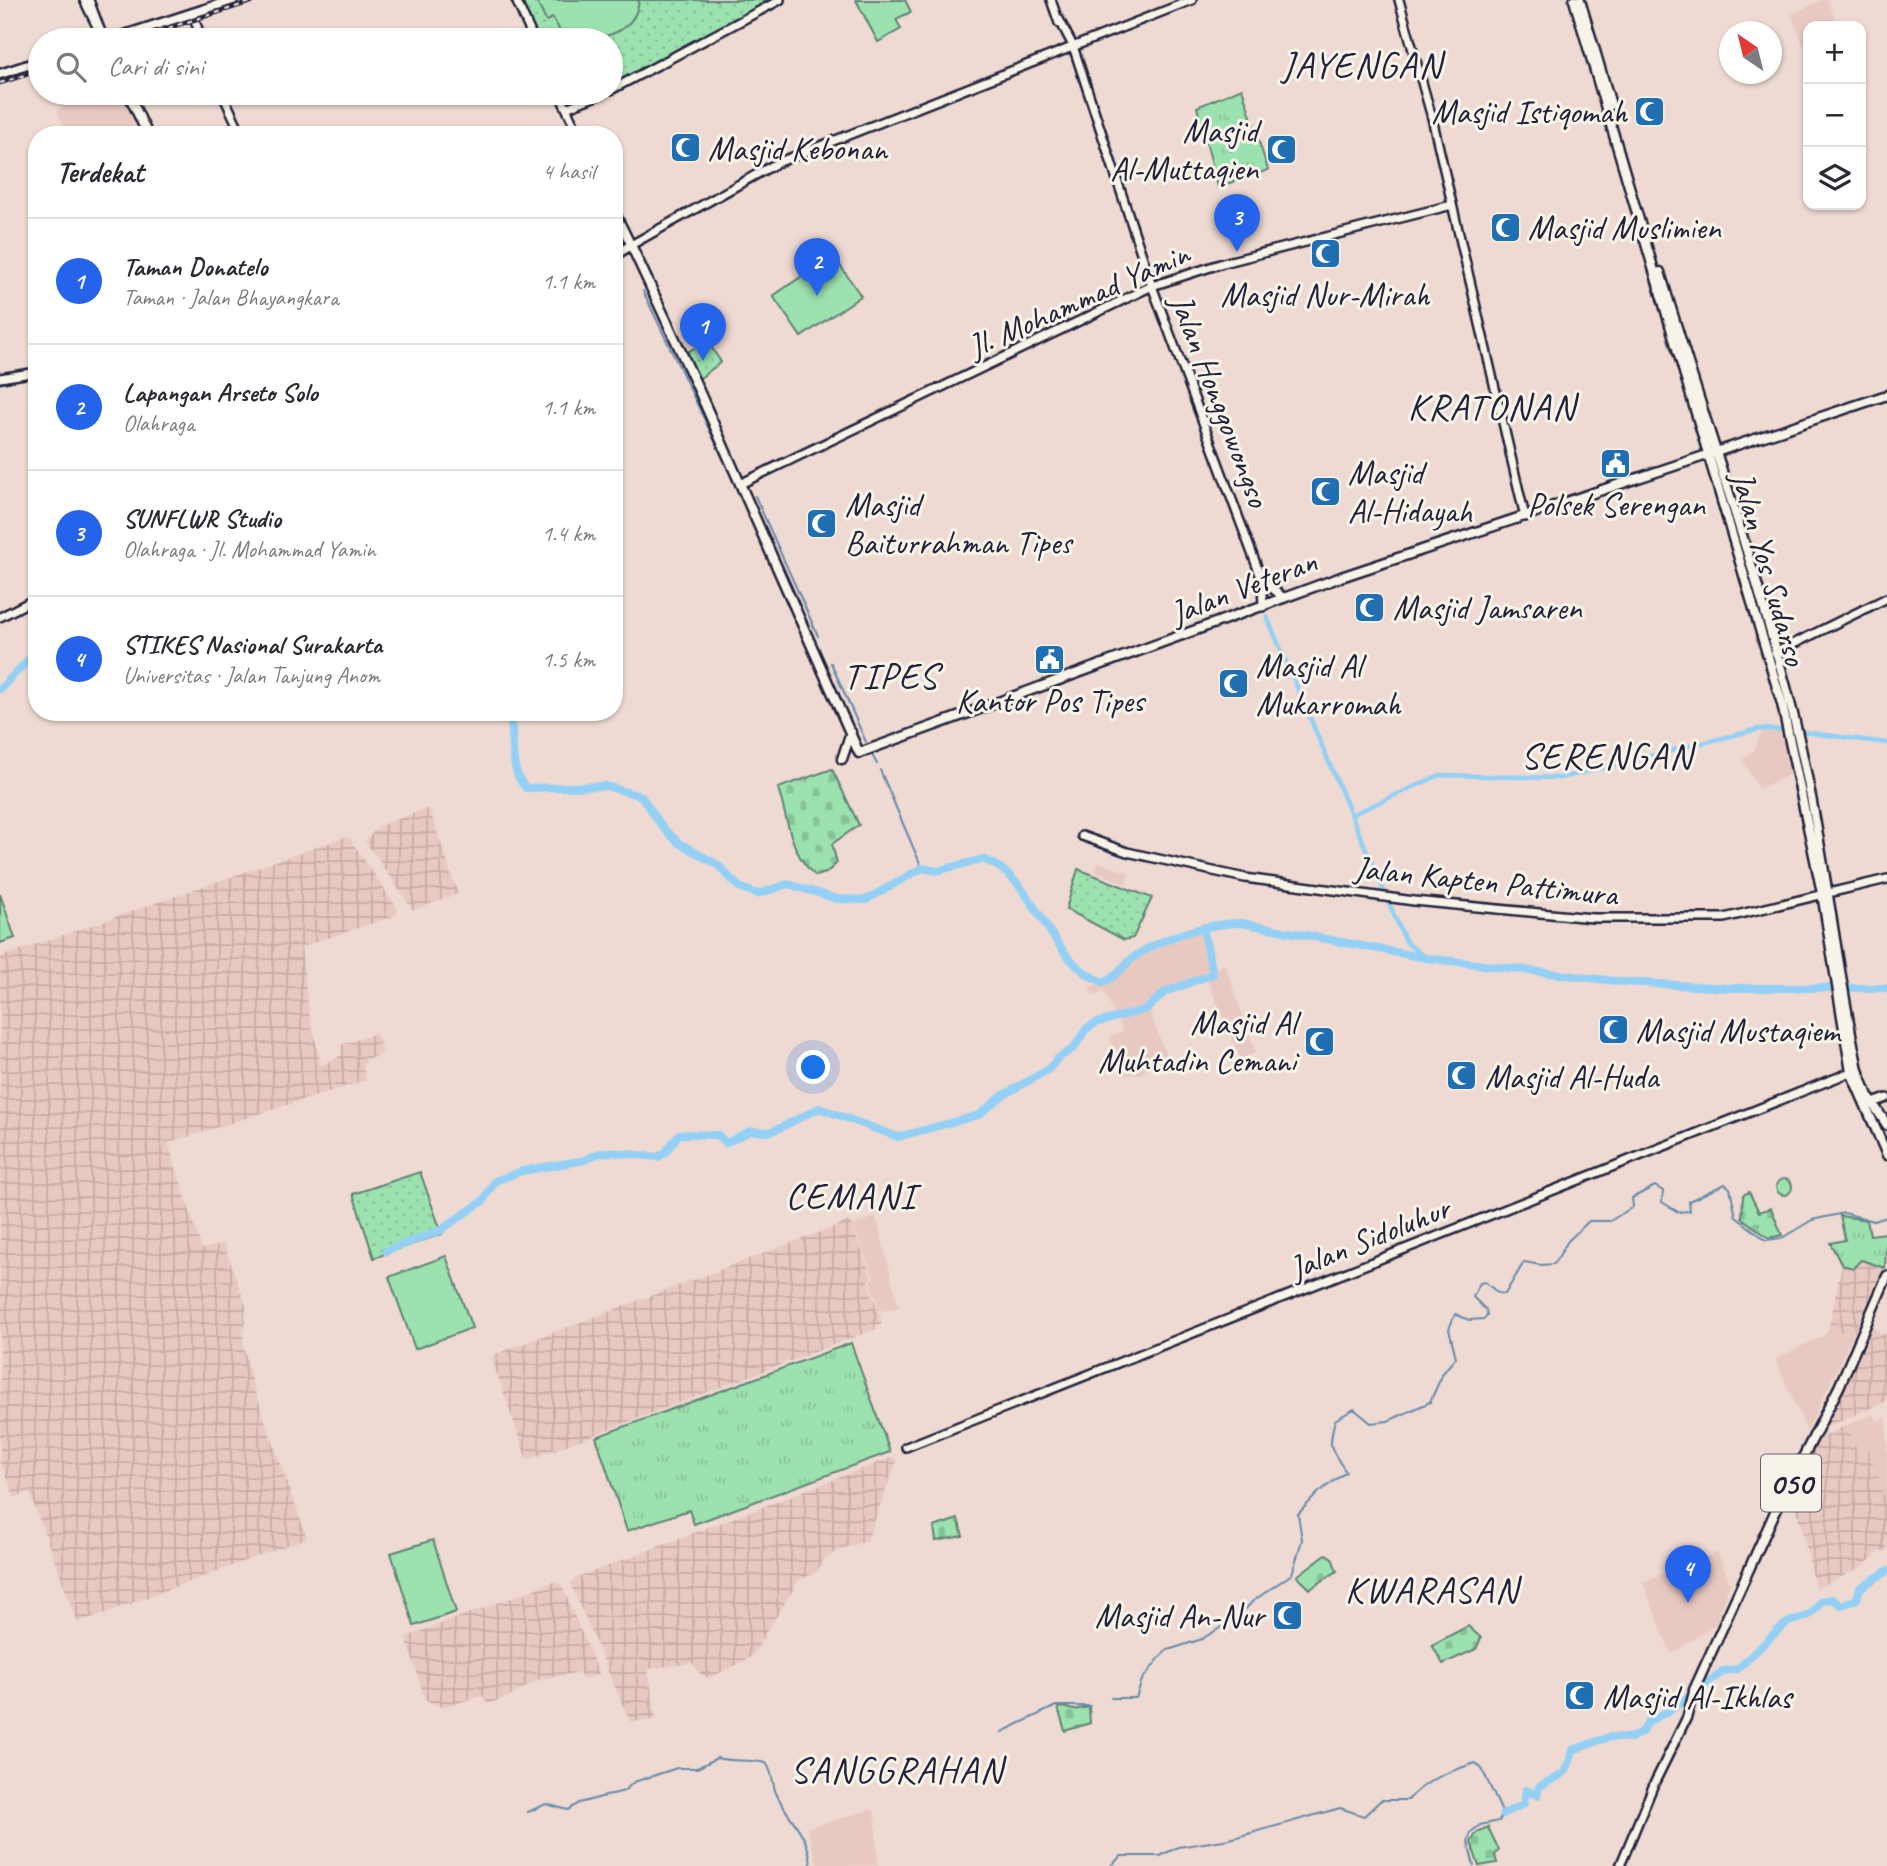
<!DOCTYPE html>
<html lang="id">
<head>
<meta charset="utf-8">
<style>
	:root { --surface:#fff; --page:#f7f7f7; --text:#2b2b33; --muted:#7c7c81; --line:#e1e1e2; --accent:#2563eb }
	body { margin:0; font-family:Caveat,sans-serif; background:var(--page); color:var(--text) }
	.controls { position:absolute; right:21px; top:21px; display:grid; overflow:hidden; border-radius:14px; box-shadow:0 2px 5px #0004 }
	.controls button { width:63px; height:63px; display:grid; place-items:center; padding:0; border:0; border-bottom:2px solid var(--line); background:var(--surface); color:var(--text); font:35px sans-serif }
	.compass { position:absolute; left:1719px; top:21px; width:63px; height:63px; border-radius:50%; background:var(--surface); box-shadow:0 2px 5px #0004; rotate:325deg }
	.you { position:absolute; left:814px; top:1068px; width:24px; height:24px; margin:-18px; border:5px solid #fff; border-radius:50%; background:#1a73e8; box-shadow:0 0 0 10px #1a73e833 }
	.badge { display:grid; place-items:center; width:46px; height:46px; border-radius:50%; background:var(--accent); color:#fff; font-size:23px; font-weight:700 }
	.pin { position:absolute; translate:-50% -58px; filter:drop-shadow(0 2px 4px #0008) }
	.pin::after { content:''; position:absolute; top:37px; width:24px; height:21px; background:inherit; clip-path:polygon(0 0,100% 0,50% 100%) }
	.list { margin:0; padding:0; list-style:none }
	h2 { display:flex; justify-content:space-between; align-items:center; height:91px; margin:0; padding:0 28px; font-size:30px }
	h2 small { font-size:23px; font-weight:400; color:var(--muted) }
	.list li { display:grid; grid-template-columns:46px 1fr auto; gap:21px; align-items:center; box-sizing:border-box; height:126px; padding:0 28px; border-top:2px solid var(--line) }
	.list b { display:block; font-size:26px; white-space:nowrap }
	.list p { margin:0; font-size:23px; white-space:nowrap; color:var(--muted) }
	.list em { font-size:23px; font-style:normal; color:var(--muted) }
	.icon { flex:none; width:38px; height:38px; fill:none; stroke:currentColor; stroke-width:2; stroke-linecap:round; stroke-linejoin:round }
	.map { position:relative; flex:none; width:1887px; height:1866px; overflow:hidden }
	.search { position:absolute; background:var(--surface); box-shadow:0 2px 5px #0004; left:28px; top:28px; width:595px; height:77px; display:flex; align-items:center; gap:18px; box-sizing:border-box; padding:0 24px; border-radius:38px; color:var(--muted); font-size:26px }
	.panel { position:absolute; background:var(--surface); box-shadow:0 2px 5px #0004; left:28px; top:126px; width:595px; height:595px; border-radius:28px }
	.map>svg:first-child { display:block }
</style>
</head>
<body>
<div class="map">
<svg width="1887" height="1866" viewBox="0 0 1887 1866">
	<defs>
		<pattern id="industrial-grid" width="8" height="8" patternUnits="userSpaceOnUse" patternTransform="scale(1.75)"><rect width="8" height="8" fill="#e8c9c2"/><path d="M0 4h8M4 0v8" fill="none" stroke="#c7aca8"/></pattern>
		<pattern id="grass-tufts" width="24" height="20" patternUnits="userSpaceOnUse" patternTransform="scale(1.75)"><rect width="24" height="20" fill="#9ce2af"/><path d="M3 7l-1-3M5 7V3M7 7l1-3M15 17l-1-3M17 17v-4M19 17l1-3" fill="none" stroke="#86c297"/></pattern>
		<pattern id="cemetery-stones" width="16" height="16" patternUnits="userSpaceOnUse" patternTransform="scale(1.75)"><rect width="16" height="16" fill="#9ce2af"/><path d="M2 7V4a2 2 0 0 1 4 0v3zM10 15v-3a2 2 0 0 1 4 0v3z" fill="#86c297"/></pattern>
		<pattern id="park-dots" width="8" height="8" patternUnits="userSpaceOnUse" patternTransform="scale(1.75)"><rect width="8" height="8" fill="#9ce2af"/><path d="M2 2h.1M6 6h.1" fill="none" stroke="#86c297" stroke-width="1.8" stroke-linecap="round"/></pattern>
	</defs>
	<rect width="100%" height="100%" fill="#eedad2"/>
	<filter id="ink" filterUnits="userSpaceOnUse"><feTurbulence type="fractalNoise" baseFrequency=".0143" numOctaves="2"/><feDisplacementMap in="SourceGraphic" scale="14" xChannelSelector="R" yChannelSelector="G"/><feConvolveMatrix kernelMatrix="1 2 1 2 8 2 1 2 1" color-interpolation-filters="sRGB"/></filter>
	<g filter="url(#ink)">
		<path fill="#e8c9c2" d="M 1820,0 L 1827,0 L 1838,26 L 1808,26 L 1808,49 L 1806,51 L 1791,15 Z
			M 55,93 L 124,93 L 141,135 L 67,135 L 57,111 L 61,108 Z
			M 1762,732 L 1782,732 L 1786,737 L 1793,773 L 1759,789 L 1742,760 L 1754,750 Z
			M 1098,862 L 1129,873 L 1126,884 L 1095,871 Z
			M 1204,929 L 1212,970 L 1225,964 L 1256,1053 L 1240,1059 L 1205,974 L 1160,992 L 1148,1007 L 1166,1055 L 1141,1074 L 1126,1075 L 1109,1036 L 1123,1032 L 1116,1016 L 1104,992 L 1093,996 L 1090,987 L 1115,977 L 1143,953 Z
			M 876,1216 L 899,1307 L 880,1312 L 870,1281 L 874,1278 L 853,1226 Z
			M 1829,1326 L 1852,1337 L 1807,1431 L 1775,1359 L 1826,1334 Z
			M 1873,1414 L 1877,1421 L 1887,1417 L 1887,1495 L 1883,1496 L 1869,1450 L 1860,1456 L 1845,1426 Z
			M 1718,1552 L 1730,1584 L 1717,1623 L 1671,1654 L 1643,1582 Z
			M 872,1809 L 875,1813 L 878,1866 L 818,1866 L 807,1828 Z"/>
		<path fill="url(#industrial-grid)" d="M 429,808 L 458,894 L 413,910 L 365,841 L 379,826 Z
			M 345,837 L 350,839 L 397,908 L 397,915 L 301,947 L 309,1012 L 321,1065 L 342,1055 L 341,1045 L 376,1033 L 383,1054 L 367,1059 L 363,1066 L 366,1080 L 168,1143 L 202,1249 L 224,1244 L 246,1306 L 243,1345 L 253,1386 L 307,1538 L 78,1623 L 29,1492 L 15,1498 L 0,1463 L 0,957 Z
			M 850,1221 L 872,1277 L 868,1281 L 882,1323 L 875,1326 L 876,1329 L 527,1460 L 491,1357 L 496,1354 Z
			M 1861,1260 L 1885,1268 L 1852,1337 L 1829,1326 L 1842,1265 L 1853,1268 Z
			M 1871,1323 L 1881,1335 L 1887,1332 L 1887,1401 L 1822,1429 Z
			M 1845,1426 L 1860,1455 L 1869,1449 L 1887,1507 L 1887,1551 L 1879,1552 L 1862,1567 L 1816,1589 L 1795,1501 L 1788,1505 L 1788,1491 L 1818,1438 Z
			M 893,1457 L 897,1460 L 867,1541 L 844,1548 L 823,1560 L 817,1572 L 799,1580 L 752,1656 L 738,1664 L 709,1678 L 700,1674 L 692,1663 L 648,1669 L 656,1719 L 630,1722 L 570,1583 L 576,1578 Z
			M 556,1581 L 562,1586 L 599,1674 L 583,1680 L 579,1672 L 538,1680 L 509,1697 L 487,1704 L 483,1696 L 442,1707 L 425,1700 L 406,1637 Z"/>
		<path fill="url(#grass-tufts)" stroke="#5f8275" stroke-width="2" d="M 1242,88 L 1268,170 L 1218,187 L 1197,107 Z
			M1776 1187a8 8 0 1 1 16 0a8 8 0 1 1-16 0Z
			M 1840,1216 L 1867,1220 L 1870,1235 L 1887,1233 L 1885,1268 L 1861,1260 L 1853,1268 L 1842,1265 L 1830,1243 L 1845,1240 Z
			M 851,1343 L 890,1452 L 694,1524 L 689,1510 L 627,1531 L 596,1437 Z"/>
		<path fill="url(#cemetery-stones)" stroke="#5f8275" stroke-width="2" d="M 832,769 L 859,825 L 832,844 L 837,863 L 826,873 L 816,876 C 791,857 787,817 778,788 Z
			M 1749,1192 L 1759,1212 L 1771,1208 L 1782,1235 L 1769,1238 L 1742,1218 L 1743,1195 Z
			M 958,1519 L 963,1536 L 936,1541 L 934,1527 Z
			M 1326,1554 L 1332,1558 L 1337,1571 L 1310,1589 L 1297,1576 Z
			M 1468,1626 L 1481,1638 L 1476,1649 L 1443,1664 L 1432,1645 Z
			M 1064,1707 L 1073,1710 L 1089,1707 L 1090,1723 L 1065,1731 L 1058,1708 Z
			M 1488,1827 L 1499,1850 L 1495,1855 L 1497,1863 L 1479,1866 L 1471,1842 L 1477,1832 Z"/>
		<path fill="url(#park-dots)" stroke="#5f8275" stroke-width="2" d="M 520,0 L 774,0 L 611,87 L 611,40 L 539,40 Z
			M 708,342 L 721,362 L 695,382 L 682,354 Z
			M 1078,869 L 1152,898 L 1133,938 L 1124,940 L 1066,909 Z
			M 420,1172 L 442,1234 L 374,1258 L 353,1194 Z"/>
		<path fill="#9ce2af" stroke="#5f8275" stroke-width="2" d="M 536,0 L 638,0 L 639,2 C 633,36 598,40 570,40 L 560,31 L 553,18 L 546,21 Z
			M 856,0 L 905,0 L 911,12 L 896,19 L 901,29 L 878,42 Z
			M 833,255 L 861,296 L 801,337 L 773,296 Z
			M 0,894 L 15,938 L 0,943 Z
			M 446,1256 L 472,1328 L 415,1349 L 389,1277 Z
			M 433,1540 L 456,1612 L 414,1626 L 391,1553 Z"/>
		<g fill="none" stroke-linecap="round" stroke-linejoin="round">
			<path stroke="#668aab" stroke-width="2" d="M 643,291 L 740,494
				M 0,384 L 32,376
				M 755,496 L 818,636
				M 831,663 L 866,742
				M 872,755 L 877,764
				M 880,770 L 922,868
				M 1111,1698 L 1136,1698 L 1142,1680 L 1165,1651 L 1202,1639 L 1238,1617 L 1253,1601 L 1292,1574 L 1302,1540 L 1298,1514 L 1319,1492 L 1346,1472 C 1331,1448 1327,1450 1335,1420 L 1354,1409 L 1371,1423 L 1388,1421 L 1430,1402 L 1443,1373 L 1456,1357 L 1449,1329 L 1455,1314 L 1469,1320 L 1484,1319 L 1487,1315 L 1486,1310 L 1473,1297 L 1480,1283 L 1485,1282 L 1498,1293 L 1505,1294 L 1524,1262 L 1541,1265 L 1554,1264 L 1568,1241 L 1589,1221 L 1610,1221 L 1633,1207 L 1632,1198 L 1655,1186 L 1663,1191 L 1662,1202 L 1678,1212 L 1690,1211 L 1689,1201 L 1725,1184 L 1730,1188 L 1736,1217 L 1766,1240 L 1782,1238 L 1812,1220 L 1844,1213 L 1874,1221 L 1887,1217
				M 1002,1732 L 1056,1706 L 1090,1706
				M 528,1812 L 546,1804 L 568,1810 L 579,1803 L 624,1791 L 634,1782 L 677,1768 L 697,1768 L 717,1758 C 733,1762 749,1759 766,1763 C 773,1772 772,1783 776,1793 C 788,1820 809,1832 811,1866
				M 1111,1866 L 1121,1856 L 1160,1856 L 1178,1847 L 1230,1839 L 1340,1808 L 1364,1816 L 1381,1800 L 1408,1800 C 1425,1780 1452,1770 1476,1763 L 1482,1769 L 1503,1814 L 1499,1821 L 1480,1825 L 1471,1832 L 1468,1842 L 1474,1866"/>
			<path stroke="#94d0f5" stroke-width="4.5" d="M 1267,617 L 1400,929 L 1407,943 L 1426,958
				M 1796,731 L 1887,743
				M 1351,815 L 1440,775 L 1561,778 L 1759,729 L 1787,730"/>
			<path stroke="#94d0f5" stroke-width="8" d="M 0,689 L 37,651
				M 509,712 C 517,738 506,766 526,788 L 606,786 L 641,796 L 664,829 L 679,843 L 718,865 L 739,887 L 758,894 L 788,884 L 837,899 L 866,900 L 922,868 L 937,871 L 983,859 C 1040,880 1046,961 1103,982 C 1118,977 1124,963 1137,955 C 1167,936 1207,923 1242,923 L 1426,958 L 1624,982 L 1730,988 L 1887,988
				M 445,1227 L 483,1201 L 495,1181 L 522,1171 L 585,1160 L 597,1154 L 611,1152 L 658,1157 L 665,1153 L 679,1134 L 718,1135 L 726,1143 L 750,1131 L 769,1132 L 780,1128 L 819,1108 L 898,1137 L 979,1115 L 1002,1096 L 1049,1069 L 1057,1059 L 1074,1048 L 1086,1029 L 1096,1023 L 1147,1009 L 1165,992 L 1213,974 L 1203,928
				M 386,1251 L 442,1230
				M 1503,1814 L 1524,1804 L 1526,1790 L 1537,1795 L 1539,1787 C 1563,1770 1564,1784 1573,1750 L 1609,1737 L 1631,1738 L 1643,1731 L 1648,1722 L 1674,1708 L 1723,1671 L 1738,1669 C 1753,1654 1766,1641 1782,1627 C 1797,1613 1806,1626 1821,1601 L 1832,1599 L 1842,1605 L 1857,1599 L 1860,1588 L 1887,1571"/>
			<defs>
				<path id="secondary" d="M 84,0 L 102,37
					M 89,0 L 104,40
					M 516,0 L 534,40
					M 1051,0 L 1059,23
					M 1399,0 L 1432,118 L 1525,517
					M 192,13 L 202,40
					M 1059,19 L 1073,46 L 1152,286 L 1262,580 L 1263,607
					M 611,90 L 780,0
					M 222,93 L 242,135
					M 559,93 L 579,135
					M 566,108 L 604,93
					M 614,210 L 631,245 L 777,163 L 1192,0
					M 0,378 L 37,372
					M 740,484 L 1152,286 L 1223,263 L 1452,205
					M 1262,580 L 1284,598
					M 0,617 L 37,598
					M 1775,653 L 1887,598
					M 1082,836 L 1127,852 L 1245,878 L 1414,901 L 1593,918 L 1724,918 L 1887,879
					M 1873,1103 L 1887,1098
					M 906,1447 L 1851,1072
					M 1620,1866 L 1654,1784 L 1687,1717 L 1694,1690"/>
				<path id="primary" d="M 1574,0 L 1782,704 L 1822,893 L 1851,1072 L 1887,1155
					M 1580,0 L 1611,105
					M 109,40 L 233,0
					M 0,74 L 40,61
					M 128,93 L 148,135
					M 614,256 L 631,245 L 696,384 L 859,753 L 1341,577 L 1887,395
					M 1660,272 C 1704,419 1755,565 1793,714 C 1822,831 1834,952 1858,1070 L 1868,1096 L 1887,1125
					M 842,759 L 851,732
					M 1694,1690 L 1775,1512 L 1839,1387 L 1887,1276"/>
			</defs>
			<use href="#secondary" stroke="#22223b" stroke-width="12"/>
			<use href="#primary" stroke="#22223b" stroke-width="13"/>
			<use href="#secondary" stroke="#f7f3e8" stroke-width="7"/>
			<use href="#primary" stroke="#f7f3e8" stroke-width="8"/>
			<defs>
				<path id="rail" d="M 130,40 L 257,0
					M 0,83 L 40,70"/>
			</defs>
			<use href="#rail" stroke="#22223b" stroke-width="4.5"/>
			<use href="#rail" stroke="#f7f3e8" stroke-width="2" stroke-dasharray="5" stroke-linecap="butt"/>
		</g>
	</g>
	<defs>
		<symbol id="mosque-square" viewBox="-11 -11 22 22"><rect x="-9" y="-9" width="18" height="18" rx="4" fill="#1f6fb2" stroke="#f7f3e8"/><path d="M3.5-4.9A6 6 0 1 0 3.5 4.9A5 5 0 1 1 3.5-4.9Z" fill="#fff"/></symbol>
		<symbol id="civic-square" viewBox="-11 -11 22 22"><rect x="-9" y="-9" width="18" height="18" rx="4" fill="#1f6fb2" stroke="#f7f3e8"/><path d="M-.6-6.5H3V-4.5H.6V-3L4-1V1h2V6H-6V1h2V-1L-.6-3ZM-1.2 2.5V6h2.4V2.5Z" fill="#fff"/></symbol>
	</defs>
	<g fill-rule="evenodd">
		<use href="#mosque-square" x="1632" y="94" width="35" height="35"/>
		<use href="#mosque-square" x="668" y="130" width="35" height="35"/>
		<use href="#mosque-square" x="1264" y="132" width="35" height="35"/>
		<use href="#mosque-square" x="1488" y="210" width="35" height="35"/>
		<use href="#mosque-square" x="1308" y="236" width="35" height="35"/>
		<use href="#civic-square" x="1598" y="446" width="35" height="35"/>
		<use href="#mosque-square" x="1308" y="474" width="35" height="35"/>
		<use href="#mosque-square" x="804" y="506" width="35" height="35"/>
		<use href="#mosque-square" x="1352" y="590" width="35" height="35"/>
		<use href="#civic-square" x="1032" y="642" width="35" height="35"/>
		<use href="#mosque-square" x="1216" y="666" width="35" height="35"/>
		<use href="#mosque-square" x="1596" y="1012" width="35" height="35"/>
		<use href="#mosque-square" x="1302" y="1024" width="35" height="35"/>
		<use href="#mosque-square" x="1444" y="1058" width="35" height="35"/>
		<use href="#mosque-square" x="1270" y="1598" width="35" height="35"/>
		<use href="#mosque-square" x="1562" y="1678" width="35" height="35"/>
	</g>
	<g text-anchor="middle" stroke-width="6" stroke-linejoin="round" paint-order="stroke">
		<rect fill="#f7f3e8" stroke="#62616f" stroke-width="2" x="1761" y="1454.5" width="60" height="57" rx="5"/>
		<g font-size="32" font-weight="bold" fill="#22223b">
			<text x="1791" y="1494">050</text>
		</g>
		<g font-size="33" fill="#22223b" stroke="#f7f3e8" text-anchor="start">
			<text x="1627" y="123" text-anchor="end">Masjid Istiqomah</text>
			<text x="1258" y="142" text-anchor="end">Masjid<tspan x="1258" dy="38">Al-Muttaqien</tspan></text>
			<text x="708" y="160">Masjid Kebonan</text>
			<text x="1528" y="239">Masjid Muslimien</text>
			<text x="1325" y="306" text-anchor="middle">Masjid Nur-Mirah</text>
			<text x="1348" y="484">Masjid<tspan x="1348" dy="38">Al-Hidayah</tspan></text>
			<text x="845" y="516">Masjid<tspan x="845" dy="38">Baiturrahman Tipes</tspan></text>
			<text x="1616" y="516" text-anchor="middle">Polsek Serengan</text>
			<text x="1393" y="619">Masjid Jamsaren</text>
			<text x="1256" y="677">Masjid Al<tspan x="1256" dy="38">Mukarromah</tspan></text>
			<text x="1050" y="712" text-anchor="middle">Kantor Pos Tipes</text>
			<text x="1296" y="1034" text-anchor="end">Masjid Al<tspan x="1296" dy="38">Muhtadin Cemani</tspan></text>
			<text x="1636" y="1042">Masjid Mustaqiem</text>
			<text x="1485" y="1088">Masjid Al-Huda</text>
			<text x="1264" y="1627" text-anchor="end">Masjid An-Nur</text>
			<text x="1603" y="1708">Masjid Al-Ikhlas</text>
		</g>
		<g font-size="33" fill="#22223b" stroke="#f7f3e8">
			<text transform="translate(1078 299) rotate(-24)" y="12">Jl. Mohammad Yamin</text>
			<text transform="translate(1221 400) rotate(69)" y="12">Jalan Honggowongso</text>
			<text transform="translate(1770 568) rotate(74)" y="12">Jalan Yos Sudarso</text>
			<text transform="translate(1243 586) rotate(-21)" y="12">Jalan Veteran</text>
			<text transform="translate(1486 880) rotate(6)" y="12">Jalan Kapten Pattimura</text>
			<text transform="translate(1369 1237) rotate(-22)" y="12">Jalan Sidoluhur</text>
		</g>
		<g font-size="37" letter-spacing="2" fill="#22223b" stroke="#f7f3e8">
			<text x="1362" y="77">JAYENGAN</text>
			<text x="1492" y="419">KRATONAN</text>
			<text x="891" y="688">TIPES</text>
			<text x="1607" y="768">SERENGAN</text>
			<text x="851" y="1208">CEMANI</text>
			<text x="1432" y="1602">KWARASAN</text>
			<text x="897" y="1782">SANGGRAHAN</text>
		</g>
	</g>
</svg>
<div class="controls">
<button>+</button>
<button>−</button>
<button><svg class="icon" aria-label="layers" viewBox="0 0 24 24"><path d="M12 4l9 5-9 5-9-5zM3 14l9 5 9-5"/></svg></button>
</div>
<svg class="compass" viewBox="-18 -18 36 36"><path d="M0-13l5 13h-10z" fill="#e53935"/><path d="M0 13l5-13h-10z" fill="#7c7c81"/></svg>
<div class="you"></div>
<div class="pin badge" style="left:703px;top:361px">1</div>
<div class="pin badge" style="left:817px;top:296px">2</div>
<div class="pin badge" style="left:1237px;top:252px">3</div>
<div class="pin badge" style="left:1688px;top:1603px">4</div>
<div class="search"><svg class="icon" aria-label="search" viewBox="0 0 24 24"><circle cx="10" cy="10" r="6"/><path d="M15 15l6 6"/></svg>Cari di sini</div>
<section class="panel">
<h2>Terdekat<small>4 hasil</small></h2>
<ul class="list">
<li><span class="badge">1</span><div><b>Taman Donatelo</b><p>Taman · Jalan Bhayangkara</p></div><em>1.1 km</em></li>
<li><span class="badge">2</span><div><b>Lapangan Arseto Solo</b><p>Olahraga</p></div><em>1.1 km</em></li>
<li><span class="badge">3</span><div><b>SUNFLWR Studio</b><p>Olahraga · Jl. Mohammad Yamin</p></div><em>1.4 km</em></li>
<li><span class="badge">4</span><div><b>STIKES Nasional Surakarta</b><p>Universitas · Jalan Tanjung Anom</p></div><em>1.5 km</em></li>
</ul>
</section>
</div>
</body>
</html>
